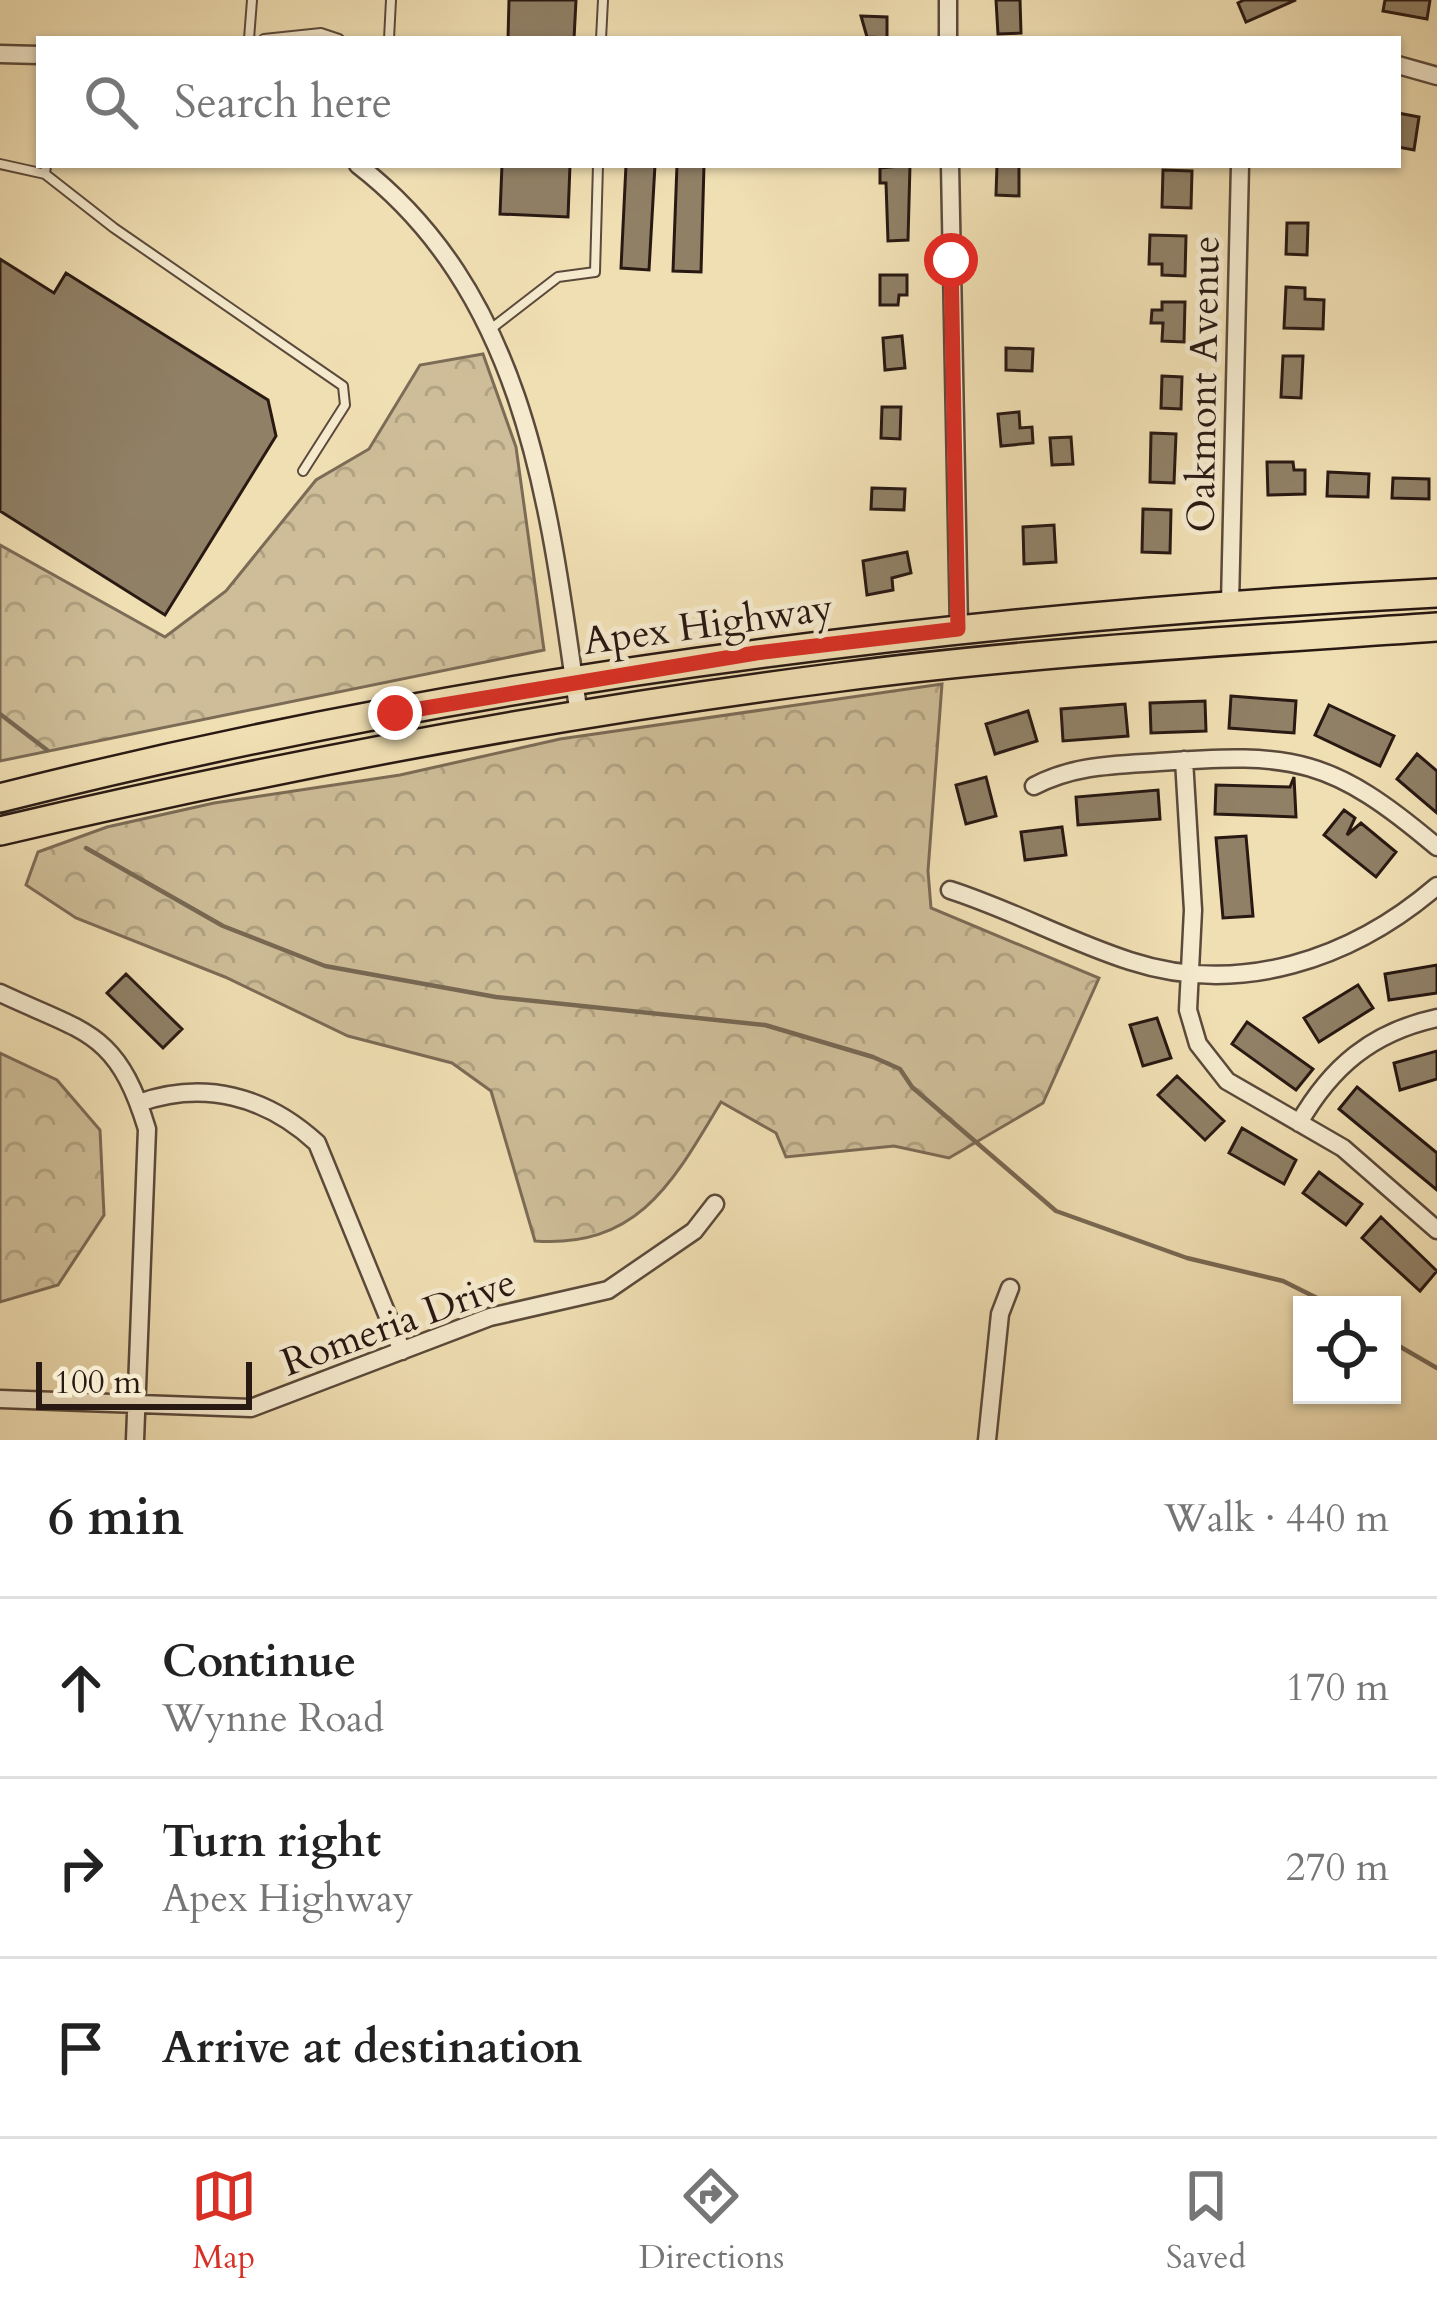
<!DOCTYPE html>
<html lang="en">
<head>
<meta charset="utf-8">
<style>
	:root { --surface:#fff; --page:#f6f6f6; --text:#222; --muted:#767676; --line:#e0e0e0; --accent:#d93025 }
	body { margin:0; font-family:Cardo,serif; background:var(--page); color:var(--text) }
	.controls { position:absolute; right:36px; bottom:36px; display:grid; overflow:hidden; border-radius:0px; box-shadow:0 3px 9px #0004 }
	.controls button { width:108px; height:108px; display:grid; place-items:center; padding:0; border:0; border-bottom:3px solid var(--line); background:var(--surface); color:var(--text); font:60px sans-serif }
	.scale { position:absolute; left:36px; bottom:30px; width:216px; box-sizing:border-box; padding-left:12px; border:6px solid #291913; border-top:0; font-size:33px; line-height:42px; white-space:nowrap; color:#291913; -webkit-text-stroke:9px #f5eace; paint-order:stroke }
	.stop { position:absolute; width:36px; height:36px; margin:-27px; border:9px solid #d93025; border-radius:50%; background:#fff }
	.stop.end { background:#d93025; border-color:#fff; box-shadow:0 3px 12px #0008 }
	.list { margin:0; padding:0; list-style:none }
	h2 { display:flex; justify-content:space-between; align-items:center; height:156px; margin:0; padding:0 48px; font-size:51px }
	h2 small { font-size:39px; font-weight:400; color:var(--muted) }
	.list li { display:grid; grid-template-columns:78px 1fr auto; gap:36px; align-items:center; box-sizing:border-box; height:180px; padding:0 48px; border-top:3px solid var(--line) }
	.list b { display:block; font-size:45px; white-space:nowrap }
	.list p { margin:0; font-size:39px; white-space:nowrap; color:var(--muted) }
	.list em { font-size:39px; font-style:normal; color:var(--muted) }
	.icon { flex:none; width:66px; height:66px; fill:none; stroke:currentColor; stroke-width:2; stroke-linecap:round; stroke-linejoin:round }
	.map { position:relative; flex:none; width:1437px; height:1440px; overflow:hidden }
	.search { position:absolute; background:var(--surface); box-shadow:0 3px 9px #0004; left:36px; right:36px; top:36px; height:132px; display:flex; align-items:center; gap:30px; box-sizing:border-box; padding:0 42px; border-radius:0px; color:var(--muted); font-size:45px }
	.sheet { height:696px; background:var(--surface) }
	nav { display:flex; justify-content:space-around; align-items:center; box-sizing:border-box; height:168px; border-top:3px solid var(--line); background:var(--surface); font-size:33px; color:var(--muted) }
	nav a { display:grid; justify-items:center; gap:6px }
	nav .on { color:var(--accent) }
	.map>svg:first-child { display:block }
</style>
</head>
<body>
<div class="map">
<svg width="1437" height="1440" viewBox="0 0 1437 1440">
	<defs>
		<pattern id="forest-crowns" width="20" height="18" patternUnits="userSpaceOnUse" patternTransform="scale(3)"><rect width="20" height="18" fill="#cebd98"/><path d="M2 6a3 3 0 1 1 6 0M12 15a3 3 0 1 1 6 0" fill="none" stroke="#b1a282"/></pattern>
	</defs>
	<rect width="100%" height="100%" fill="#f0dfb3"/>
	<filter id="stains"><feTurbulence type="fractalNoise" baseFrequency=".00167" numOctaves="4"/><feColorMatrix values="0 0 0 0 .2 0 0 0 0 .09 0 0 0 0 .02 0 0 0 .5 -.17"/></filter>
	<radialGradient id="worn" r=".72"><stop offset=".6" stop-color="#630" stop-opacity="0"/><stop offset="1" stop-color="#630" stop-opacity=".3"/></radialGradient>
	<path fill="url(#forest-crowns)" stroke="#7c6b56" stroke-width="3" d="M 483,354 L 516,447 L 544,650 L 0,761 L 0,545 L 165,637 L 226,591 L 316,480 L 369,449 L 420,365 Z
		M 942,684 L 928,871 L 931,908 L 1099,978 L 1043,1103 L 949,1158 L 894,1146 L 786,1157 L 776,1133 L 721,1102 C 673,1182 639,1248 535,1241 L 491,1091 L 452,1063 L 348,1036 L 225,977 L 76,918 L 26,885 L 38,852 L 107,827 L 214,803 L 400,775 L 560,739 Z
		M 0,1053 L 57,1080 L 100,1130 L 104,1215 L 58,1285 L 0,1302 Z"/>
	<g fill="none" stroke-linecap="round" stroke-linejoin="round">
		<path stroke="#786853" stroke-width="4.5" d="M 0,714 L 47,750
			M 86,848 L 223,926 L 325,966 L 496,997 L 765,1025 L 873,1057 L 900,1069 L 912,1087 L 1056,1211 L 1187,1258 L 1283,1281 L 1331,1305
			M 1392,1342 L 1437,1368"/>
	</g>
	<path fill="#908066" stroke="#291913" stroke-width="3" d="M 509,0 L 576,0 L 574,39 L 508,39 Z
		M 996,0 L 1020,0 L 1021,33 L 998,34 Z
		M 1244,0 L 1296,0 L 1246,22 L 1238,3 Z
		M 1385,0 L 1430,0 L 1427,19 L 1383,11 Z
		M 861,16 L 887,17 L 887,38 L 867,37 Z
		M 1398,113 L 1419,117 L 1414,150 L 1398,147 Z
		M 502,165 L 570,165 L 568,217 L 500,214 Z
		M 626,165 L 655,165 L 649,270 L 621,268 Z
		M 677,165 L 704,165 L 701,272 L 673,271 Z
		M 910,165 L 908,240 L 888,241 L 886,183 L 880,183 L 880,168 Z
		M 997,165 L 1019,165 L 1019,196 L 996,195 Z
		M 1163,170 L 1192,171 L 1191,208 L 1162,207 Z
		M 1287,223 L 1308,223 L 1307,255 L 1286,254 Z
		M 1150,235 L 1186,236 L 1185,276 L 1162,275 L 1162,264 L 1149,264 Z
		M 0,259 L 54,293 L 66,273 L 268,400 L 276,436 L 165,615 L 0,511 Z
		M 880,275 L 907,275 L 907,295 L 899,295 L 898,305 L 880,305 Z
		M 1286,287 L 1305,288 L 1305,299 L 1324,300 L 1323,329 L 1284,328 Z
		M 1162,302 L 1185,302 L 1184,342 L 1162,341 L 1163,323 L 1151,323 L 1152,310 L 1162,310 Z
		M 902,336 L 905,368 L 885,370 L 883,338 Z
		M 1006,348 L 1033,349 L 1032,371 L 1006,370 Z
		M 1283,356 L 1303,356 L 1301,398 L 1281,397 Z
		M 1162,376 L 1182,377 L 1181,409 L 1161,408 Z
		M 882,407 L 901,407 L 900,439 L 881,438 Z
		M 1019,412 L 1020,428 L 1032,427 L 1033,443 L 1001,446 L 998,414 Z
		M 1151,433 L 1176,434 L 1174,483 L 1150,482 Z
		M 1071,437 L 1073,464 L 1052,465 L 1050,438 Z
		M 1267,462 L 1293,462 L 1294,470 L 1305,470 L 1305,494 L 1268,495 Z
		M 1328,472 L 1369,474 L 1368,497 L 1327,496 Z
		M 1393,478 L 1429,479 L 1429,499 L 1392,498 Z
		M 872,488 L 905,489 L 904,510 L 871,509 Z
		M 1143,509 L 1171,510 L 1170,553 L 1142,552 Z
		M 1054,525 L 1056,562 L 1024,564 L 1023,527 Z
		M 907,552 L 911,573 L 892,578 L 893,590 L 867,595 L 863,561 Z
		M 1231,696 L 1296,701 L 1294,733 L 1229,728 Z
		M 1205,701 L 1206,731 L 1151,733 L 1150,703 Z
		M 1125,704 L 1128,736 L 1063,741 L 1061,709 Z
		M 1329,705 L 1394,736 L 1380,766 L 1315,735 Z
		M 1028,711 L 1037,741 L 995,754 L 986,724 Z
		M 1417,754 L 1437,771 L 1437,813 L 1397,779 Z
		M 986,777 L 996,816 L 966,824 L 956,785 Z
		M 1294,777 L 1296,817 L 1215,814 L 1216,785 L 1290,787 Z
		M 1158,790 L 1160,819 L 1078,825 L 1076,797 Z
		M 1344,810 L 1355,818 L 1347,835 L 1361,823 L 1396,852 L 1376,877 L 1324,835 Z
		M 1062,827 L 1066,855 L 1025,860 L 1021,832 Z
		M 1246,836 L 1253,916 L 1223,918 L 1216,838 Z
		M 1437,965 L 1437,993 L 1389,1000 L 1385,974 Z
		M 126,974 L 182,1029 L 163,1048 L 107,993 Z
		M 1358,985 L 1373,1008 L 1319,1042 L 1304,1018 Z
		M 1157,1018 L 1171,1058 L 1143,1066 L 1130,1025 Z
		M 1247,1022 L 1313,1069 L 1296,1090 L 1232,1044 Z
		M 1437,1051 L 1437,1079 L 1400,1090 L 1394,1063 Z
		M 1177,1076 L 1224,1121 L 1205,1140 L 1158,1095 Z
		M 1357,1087 L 1437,1153 L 1437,1190 L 1339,1109 Z
		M 1242,1128 L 1296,1160 L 1284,1184 L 1229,1153 Z
		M 1319,1172 L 1362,1204 L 1346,1225 L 1303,1193 Z
		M 1381,1217 L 1437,1271 L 1420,1291 L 1362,1238 Z"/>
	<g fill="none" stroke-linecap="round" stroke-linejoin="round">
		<defs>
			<path id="lane" d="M 249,39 L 252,0
				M 264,39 L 321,33 L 339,39
				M 389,39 L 391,0
				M 601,39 L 603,0
				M 0,164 L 45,174
				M 46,165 L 45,174 L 114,228 L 343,386 L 345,405 L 303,471
				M 492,328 L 558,277 L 595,272 L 598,165"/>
			<path id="street" d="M 948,0 L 948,39
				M 0,54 L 39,55
				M 1398,65 L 1437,76
				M 358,165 C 530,298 550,515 579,715
				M 950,165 L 959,629
				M 1230,604 L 1240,165
				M 1184,760 L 1193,910 L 1188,1010 L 1198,1044 L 1227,1081 L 1343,1148 L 1437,1230
				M 1034,786 C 1074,765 1114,765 1159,762 C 1294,752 1332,758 1437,847
				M 950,890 C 1012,910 1068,941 1130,961 C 1240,997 1352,959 1437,886
				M 0,993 C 85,1033 117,1030 147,1129 L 135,1440
				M 139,1103 C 204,1080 266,1096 317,1143 L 402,1351
				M 1299,1123 C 1331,1067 1372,1032 1437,1018
				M 0,1399 L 251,1408 L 490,1317 L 608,1290 L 694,1231 L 715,1204
				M 987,1440 L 1000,1314 L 1010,1288"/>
			<path id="primary" d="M 0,798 C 470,679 954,617 1437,593
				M 0,831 C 277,766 557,713 840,677 C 1038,651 1237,641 1437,627"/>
		</defs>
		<use href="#lane" stroke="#5b4a3b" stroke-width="12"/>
		<use href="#street" stroke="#5b4a3b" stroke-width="21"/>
		<use href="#primary" stroke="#291913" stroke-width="32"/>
		<use href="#lane" stroke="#f5eace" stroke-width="8"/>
		<use href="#street" stroke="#f5eace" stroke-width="16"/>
		<use href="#primary" stroke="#f0dfb3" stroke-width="27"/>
	</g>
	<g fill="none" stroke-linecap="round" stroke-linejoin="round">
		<path stroke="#d93025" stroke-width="15" d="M 395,713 L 756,653 L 958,629 L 951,260"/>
	</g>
	<g text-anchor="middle" stroke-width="10" stroke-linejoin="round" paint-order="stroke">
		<g font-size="39" fill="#291913" stroke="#f5eace">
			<text transform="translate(1202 384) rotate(-89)" y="14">Oakmont Avenue</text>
			<text transform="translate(708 623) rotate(-8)" y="14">Apex Highway</text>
			<text transform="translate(398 1321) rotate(-20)" y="14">Romeria Drive</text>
		</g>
	</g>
	<rect width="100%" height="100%" filter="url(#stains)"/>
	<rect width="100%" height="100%" fill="url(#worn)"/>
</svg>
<div class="controls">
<button><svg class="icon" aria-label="locate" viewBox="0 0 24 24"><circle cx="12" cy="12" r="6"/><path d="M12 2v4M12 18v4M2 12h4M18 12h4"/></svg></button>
</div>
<div class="scale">100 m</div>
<div class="stop" style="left:951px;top:260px"></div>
<div class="stop end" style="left:395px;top:713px"></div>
<div class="search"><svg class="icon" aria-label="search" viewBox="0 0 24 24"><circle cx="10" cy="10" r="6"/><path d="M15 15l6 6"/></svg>Search here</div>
</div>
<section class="sheet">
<h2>6 min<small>Walk · 440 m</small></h2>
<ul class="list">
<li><svg class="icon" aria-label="ahead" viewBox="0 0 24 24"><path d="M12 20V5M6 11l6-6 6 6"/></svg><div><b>Continue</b><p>Wynne Road</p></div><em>170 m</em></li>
<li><svg class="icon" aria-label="right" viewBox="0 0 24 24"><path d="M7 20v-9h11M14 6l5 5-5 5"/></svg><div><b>Turn right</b><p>Apex Highway</p></div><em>270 m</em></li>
<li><svg class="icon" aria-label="arrive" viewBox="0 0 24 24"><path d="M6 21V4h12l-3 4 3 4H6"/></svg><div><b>Arrive at destination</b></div></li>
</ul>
</section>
<nav>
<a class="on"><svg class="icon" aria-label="map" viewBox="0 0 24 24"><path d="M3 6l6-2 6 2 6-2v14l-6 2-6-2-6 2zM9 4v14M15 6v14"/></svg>Map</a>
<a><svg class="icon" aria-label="directions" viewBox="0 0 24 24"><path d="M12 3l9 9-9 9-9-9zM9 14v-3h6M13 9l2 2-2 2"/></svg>Directions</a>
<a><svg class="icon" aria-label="saved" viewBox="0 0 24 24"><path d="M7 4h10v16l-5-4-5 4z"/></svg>Saved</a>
</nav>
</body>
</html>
